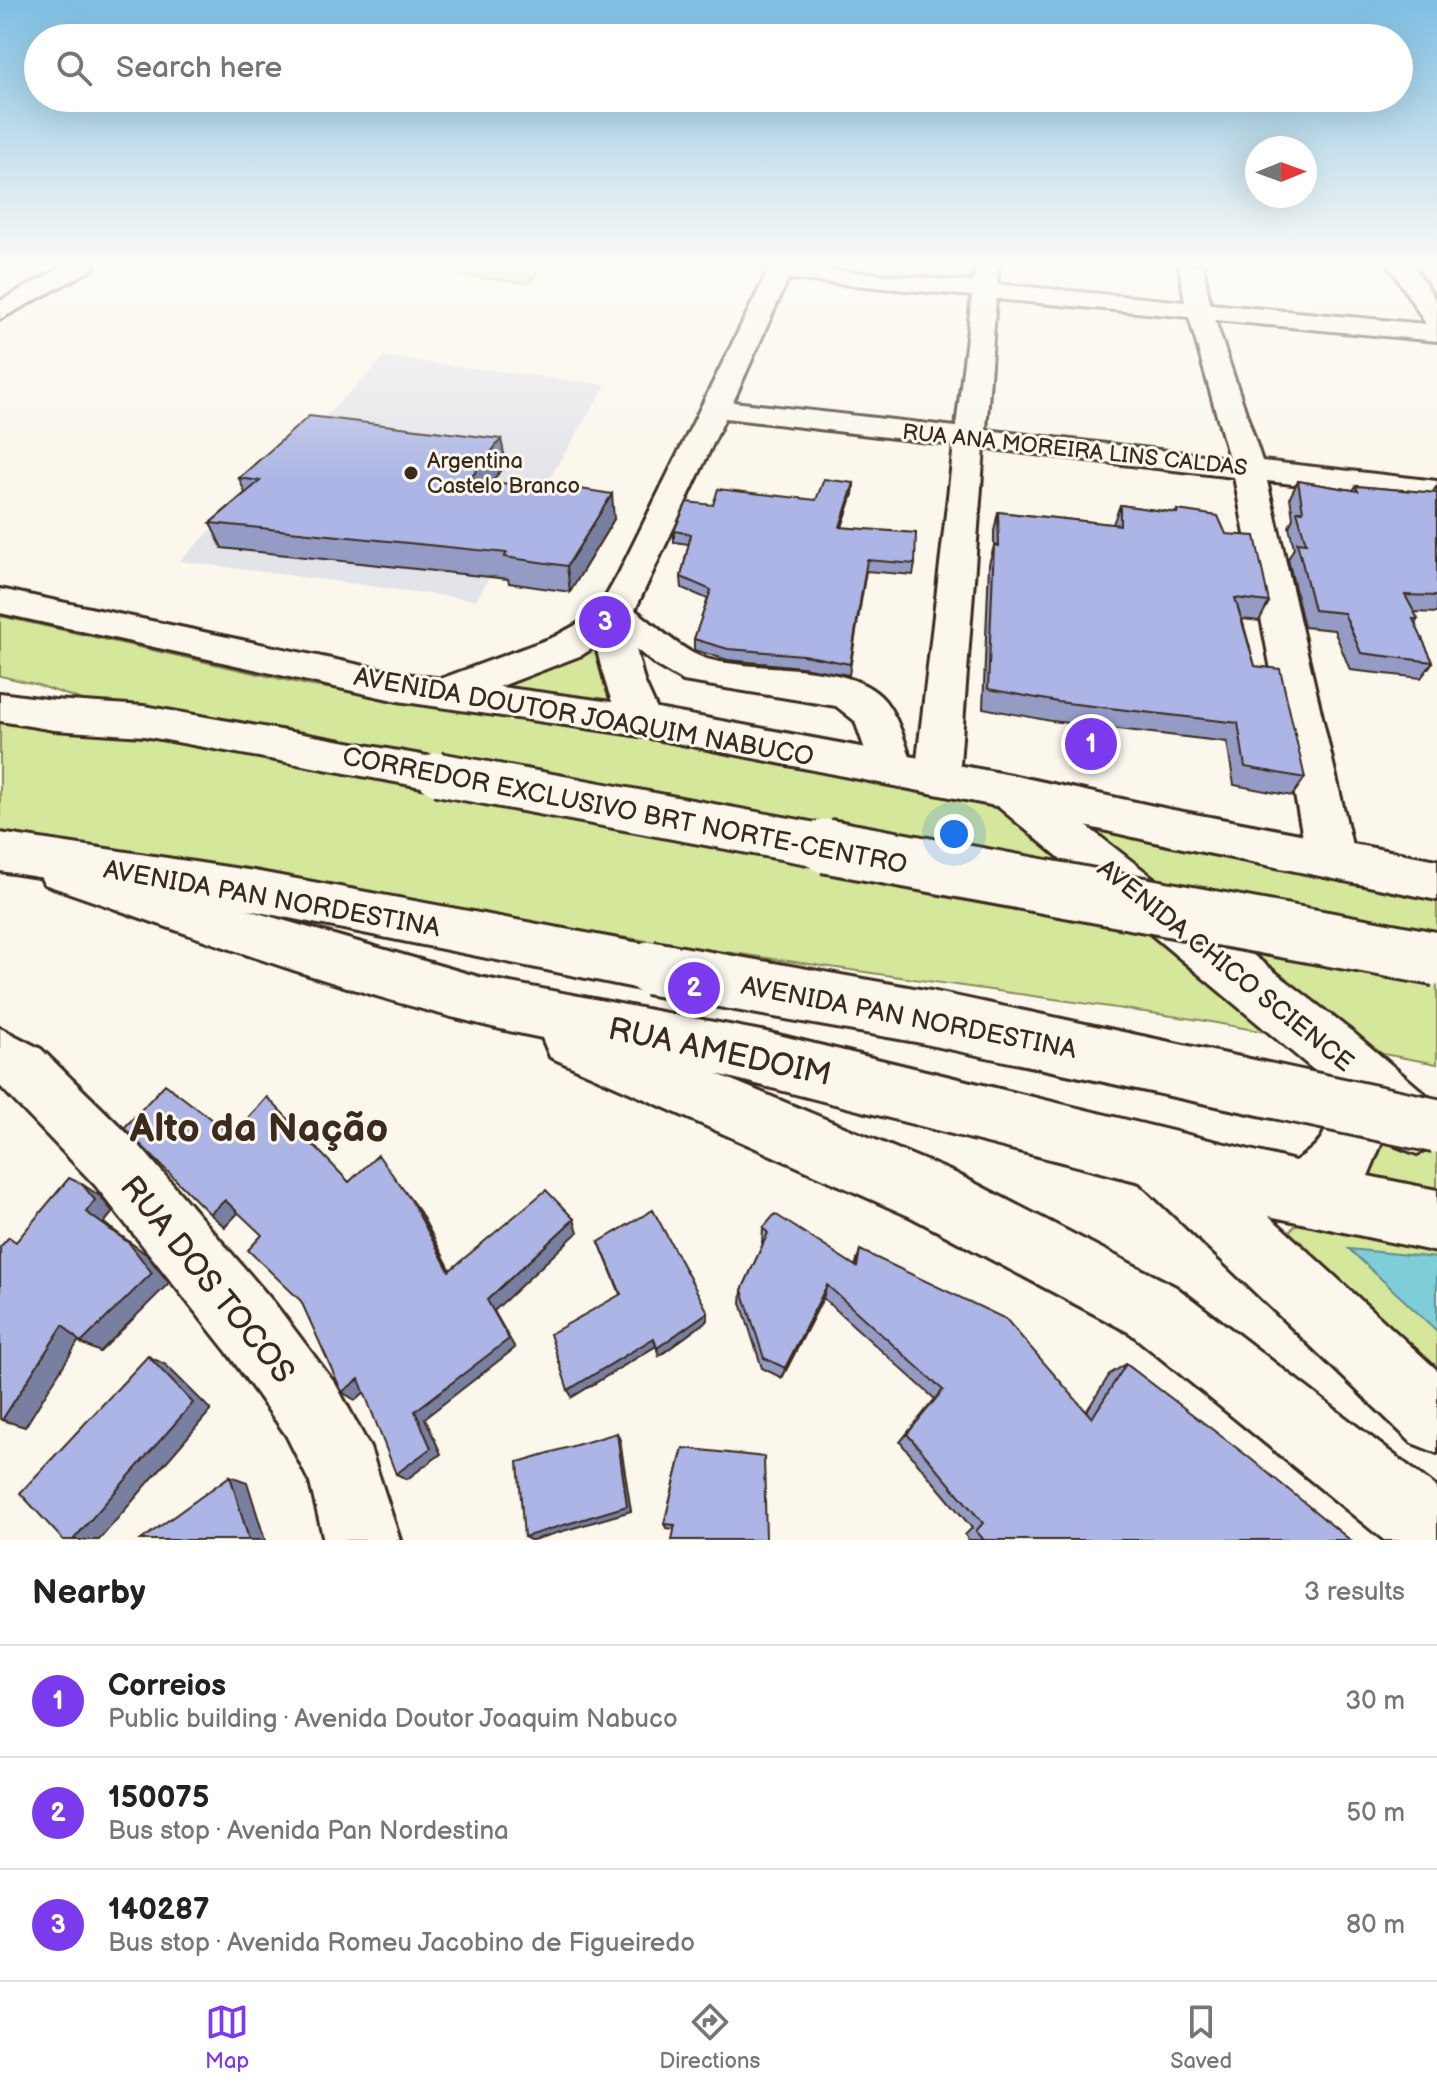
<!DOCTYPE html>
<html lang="en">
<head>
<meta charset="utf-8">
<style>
	:root { --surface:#fff; --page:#f6f6f6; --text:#222; --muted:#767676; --line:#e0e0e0; --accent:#7c3aed }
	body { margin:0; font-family:"Balsamiq Sans",sans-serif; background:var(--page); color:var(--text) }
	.compass { position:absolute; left:1245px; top:136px; width:72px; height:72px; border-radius:50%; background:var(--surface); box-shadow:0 8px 32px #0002; rotate:89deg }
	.you { position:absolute; left:954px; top:834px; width:28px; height:28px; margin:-20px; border:6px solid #fff; border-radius:50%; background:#1a73e8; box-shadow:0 0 0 12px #1a73e833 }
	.badge { display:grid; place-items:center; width:52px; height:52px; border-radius:50%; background:var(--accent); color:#fff; font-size:26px; font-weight:700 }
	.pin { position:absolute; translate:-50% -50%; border:4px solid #fff; box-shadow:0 2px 8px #0006 }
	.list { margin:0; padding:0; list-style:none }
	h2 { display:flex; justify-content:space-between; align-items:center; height:104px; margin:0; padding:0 32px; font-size:34px }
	h2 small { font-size:26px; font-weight:400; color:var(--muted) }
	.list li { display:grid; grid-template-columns:52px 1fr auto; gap:24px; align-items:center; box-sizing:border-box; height:112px; padding:0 32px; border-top:2px solid var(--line) }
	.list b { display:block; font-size:30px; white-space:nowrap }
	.list p { margin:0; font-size:26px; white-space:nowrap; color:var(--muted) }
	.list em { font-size:26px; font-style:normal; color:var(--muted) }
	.icon { flex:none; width:44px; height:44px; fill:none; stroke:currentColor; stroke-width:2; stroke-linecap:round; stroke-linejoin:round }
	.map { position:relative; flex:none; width:1437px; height:1540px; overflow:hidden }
	.search { position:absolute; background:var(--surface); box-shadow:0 8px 32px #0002; left:24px; right:24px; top:24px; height:88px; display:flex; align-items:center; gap:20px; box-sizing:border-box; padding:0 28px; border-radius:44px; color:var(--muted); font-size:30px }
	.sheet { height:440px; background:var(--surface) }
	nav { display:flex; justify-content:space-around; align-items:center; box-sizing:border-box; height:112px; border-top:2px solid var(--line); background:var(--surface); font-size:22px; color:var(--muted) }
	nav a { display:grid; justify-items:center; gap:4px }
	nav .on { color:var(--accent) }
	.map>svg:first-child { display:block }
</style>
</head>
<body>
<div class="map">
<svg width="1437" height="1540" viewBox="0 0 1437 1540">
	<rect width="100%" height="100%" fill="#fbf7ec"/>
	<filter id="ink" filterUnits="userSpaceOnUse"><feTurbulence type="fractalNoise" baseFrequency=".0125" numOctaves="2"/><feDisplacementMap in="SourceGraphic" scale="16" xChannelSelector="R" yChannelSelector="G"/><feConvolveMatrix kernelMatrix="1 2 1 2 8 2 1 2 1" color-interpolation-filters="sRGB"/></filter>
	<g filter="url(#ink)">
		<path fill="#e3e3ea" d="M 385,357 L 606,385 L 476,600 L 180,561 Z"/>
		<path fill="#d4e79b" stroke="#88885c" stroke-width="2" d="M 438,265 L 545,265 L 528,283 L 430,272 Z
			M 0,616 L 312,686 L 444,704 L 827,771 L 1437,892 L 1437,948 L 144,721 L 35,684 L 0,676 Z
			M 605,633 L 633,715 L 446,692 Z
			M 0,712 L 138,730 L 1437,973 L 1437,1064 L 1200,1020 L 495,919 L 259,870 L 0,838 Z
			M 1360,1118 L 1437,1143 L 1437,1216 L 1333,1171 Z
			M 1312,1210 L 1437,1238 L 1437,1398 L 1274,1245 Z"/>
		<path fill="#7dced8" stroke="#638c8e" stroke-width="2" d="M 1349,1249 L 1437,1258 L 1437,1331 Z"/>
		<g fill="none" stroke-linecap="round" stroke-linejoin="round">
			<defs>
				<path id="minor" d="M 66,265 L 95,265 L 91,270 L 0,319 L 0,301 Z
					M 771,265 L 973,282 L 975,265 L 999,265 L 997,284 L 1185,302 L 1179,265 L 1203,265 L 1210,304 L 1426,324 L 1389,265 L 1413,265 L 1437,302 L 1437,341 L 1215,320 L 1262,461 L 1437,481 L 1437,501 L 1267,481 L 1355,858 L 1348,872 L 1331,877 L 1314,872 L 1307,858 L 1234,477 L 984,448 L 959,777 L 953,789 L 937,794 L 921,789 L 915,777 L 954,445 L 725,418 L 635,610 C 657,626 681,651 707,659 C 755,673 851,659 885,701 C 900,721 906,746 914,769 L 908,781 L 892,785 L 876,781 L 855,721 L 836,706 L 683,681 L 657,666 L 636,649 L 644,681 L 662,721 L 656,732 L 641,736 L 626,732 C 611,705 603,676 596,646 L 582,655 L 460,702 L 446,706 L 432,702 L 426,692 L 432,682 L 554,637 L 596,614 L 618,575 ZM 788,279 L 972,296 L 956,427 L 733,402 ZM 996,299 L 1189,317 L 1229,458 L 986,430 Z
					M 0,693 L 54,700 L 144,706 L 438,758 L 454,762 L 460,774 L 454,786 L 438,790 L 144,736 L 54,730 L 0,721 Z
					M 0,1028 L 41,1049 L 137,1143 L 275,1304 L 336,1385 L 370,1448 L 400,1540 L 324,1540 L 310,1483 L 286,1435 L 227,1352 L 95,1185 L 0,1086 Z"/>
				<path id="major" d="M 1011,775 L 1027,780 L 1355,1034 L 1437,1104 L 1437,1146 L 1417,1154 L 1396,1146 L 1385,1135 L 1368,1176 L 1437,1190 L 1437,1252 L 1269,1216 L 1437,1370 L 1437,1453 L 1412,1443 L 1140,1182 L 717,1074 L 955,1173 L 1176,1287 L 1437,1488 L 1437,1540 L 1384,1540 L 1130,1333 L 911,1217 L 550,1057 L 542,1038 C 374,1004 206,940 44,884 L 37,870 L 44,856 L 61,850 L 241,908 L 479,977 L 766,1032 L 1295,1161 C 1338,1135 1328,1117 1321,1076 L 995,804 L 989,792 L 995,780 Z"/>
				<path id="highway" d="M 0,589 L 398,673 L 641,706 L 1011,775 L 1168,809 L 1437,860 L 1437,900 L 1168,845 L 1011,809 L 641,736 L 398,701 L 0,613 Z
					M 0,833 L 254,871 L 650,945 L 668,952 L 676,968 L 668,984 L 650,991 L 254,911 L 0,871 Z"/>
			</defs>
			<use href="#minor" stroke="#3b2a1e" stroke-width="6"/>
			<use href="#major" stroke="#3b2a1e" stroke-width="6"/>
			<use href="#highway" stroke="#3b2a1e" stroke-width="6"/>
			<use href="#minor" fill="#fbf7ec" fill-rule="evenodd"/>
			<use href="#major" fill="#fbf7ec" fill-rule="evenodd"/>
			<use href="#highway" fill="#fbf7ec" fill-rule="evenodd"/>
			<defs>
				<path id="minor-bridge-far1" d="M 438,774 L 836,848"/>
				<path id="minor-bridge" d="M 826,846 L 1437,959"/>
				<path id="highway-bridge" d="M 650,968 L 926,1017 L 1437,1126"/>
			</defs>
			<use href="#minor-bridge-far1" stroke="#3b2a1e" stroke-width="48" stroke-linecap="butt"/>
			<use href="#minor-bridge" stroke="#3b2a1e" stroke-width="59" stroke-linecap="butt"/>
			<use href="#highway-bridge" stroke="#3b2a1e" stroke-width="59" stroke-linecap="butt"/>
			<use href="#minor-bridge-far1" stroke="#fbf7ec" stroke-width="42"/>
			<use href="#minor-bridge" stroke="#fbf7ec" stroke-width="53"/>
			<use href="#highway-bridge" stroke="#fbf7ec" stroke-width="53"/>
		</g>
		<path fill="#949cc5" stroke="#3b2a1e" stroke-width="2" d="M 506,463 L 492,482 L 614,519 L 570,592 L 509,583 L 508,579 L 222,548 L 210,523 L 245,493 L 239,478 Z
			M 1298,481 L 1353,490 L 1356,486 L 1432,493 L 1436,487 L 1437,487 L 1437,613 L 1414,612 L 1418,619 L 1415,624 L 1433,662 L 1421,678 L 1350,670 L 1334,630 L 1304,627 L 1288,559 L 1294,548 L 1289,527 L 1293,518 L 1290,497 Z
			M 854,483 L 853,494 L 842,527 L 915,564 L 913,575 L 866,571 L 849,675 L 802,667 L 728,660 L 694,650 L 694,639 L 708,599 L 682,588 L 681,577 L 689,544 L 674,542 L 674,531 L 713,505 L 816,500 Z
			M 1120,505 L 1176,513 L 1177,510 L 1226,534 L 1269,602 L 1259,621 L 1242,619 L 1255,666 L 1305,778 L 1292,796 L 1234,785 L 1227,742 L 1051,721 L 983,708 L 989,564 L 994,546 L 994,531 L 998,512 L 1113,524 Z
			M 763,1228 L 855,1266 L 860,1250 L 1086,1412 L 1110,1374 L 1126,1364 L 1350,1540 L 969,1540 L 965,1535 L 972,1528 L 900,1442 L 935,1399 L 823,1298 L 782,1378 L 762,1368 L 741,1303 L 742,1290 L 763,1244 L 762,1243 Z
			M 599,1242 L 708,1312 L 708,1320 L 659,1356 L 656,1346 L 572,1397 L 620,1294 Z
			M 683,1448 L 674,1529 L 666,1528 L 664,1524 Z"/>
		<path fill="#787fa0" stroke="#3b2a1e" stroke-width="2" d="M 501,439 L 506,463 L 475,505 L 470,479 Z
			M 854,483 L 853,494 L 838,538 L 840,527 Z
			M 612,494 L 614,519 L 570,592 L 567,566 Z
			M 82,1184 L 100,1196 L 113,1212 L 104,1223 L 146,1254 L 169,1283 L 100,1352 L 81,1343 Z
			M 225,1200 L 239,1212 L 225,1227 L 210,1214 Z
			M 411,1200 L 420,1212 L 457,1282 L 449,1271 Z
			M 574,1219 L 578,1232 L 494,1311 L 515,1348 L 425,1418 L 441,1454 L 407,1479 L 396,1474 L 415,1411 L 487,1300 Z
			M 827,1285 L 823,1298 L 782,1378 L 785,1368 Z
			M 708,1312 L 708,1320 L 659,1356 L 657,1348 Z
			M 63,1325 L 83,1334 L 25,1427 L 2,1420 Z
			M 654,1338 L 656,1346 L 572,1397 L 568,1390 Z
			M 148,1356 L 166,1365 L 211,1410 L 99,1540 L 73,1540 Z
			M 359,1379 L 371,1387 L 355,1400 L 342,1392 Z
			M 617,1433 L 620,1440 L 631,1511 L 533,1540 L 530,1540 L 524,1537 Z
			M 230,1476 L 247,1482 L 265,1540 L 249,1540 Z"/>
		<path fill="#acb5e5" stroke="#3b2a1e" stroke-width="2" d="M 309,416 L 501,439 L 470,479 L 565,491 L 568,487 L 612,494 L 567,566 L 504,557 L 507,553 L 210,523 L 260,481 L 239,478 Z
			M 824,479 L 854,483 L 840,527 L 916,533 L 915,564 L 867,560 L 850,664 L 803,655 L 728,649 L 694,639 L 711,590 L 681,577 L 691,534 L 674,531 L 687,502 L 713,505 L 718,489 L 816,500 Z
			M 1298,481 L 1358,491 L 1356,486 L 1437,493 L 1437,596 L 1405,595 L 1418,619 L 1413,619 L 1433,662 L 1361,653 L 1344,613 L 1314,610 L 1297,542 L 1306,543 L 1297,511 L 1303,511 Z
			M 1120,505 L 1177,513 L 1177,510 L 1218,516 L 1226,534 L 1255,536 L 1269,602 L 1235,598 L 1255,666 L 1280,669 L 1305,778 L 1245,767 L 1238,723 L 1058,702 L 988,689 L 994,545 L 999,546 L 998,512 L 1120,525 Z
			M 165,1084 L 233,1136 L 267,1097 L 349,1182 L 378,1155 L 411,1200 L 449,1271 L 546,1190 L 574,1219 L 487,1300 L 509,1339 L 415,1411 L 431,1448 L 396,1474 L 359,1379 L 342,1392 L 301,1301 L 248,1250 L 262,1235 L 225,1200 L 210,1214 L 124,1128 Z
			M 69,1178 L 82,1184 L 95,1200 L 86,1212 L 129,1243 L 152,1273 L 81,1343 L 63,1325 L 2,1420 L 0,1419 L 0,1247 L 9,1237 L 16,1242 Z
			M 653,1210 L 708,1312 L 657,1348 L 654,1338 L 568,1390 L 550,1334 L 621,1294 L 599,1242 Z
			M 775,1214 L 857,1267 L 860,1250 L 1006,1319 L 1092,1418 L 1126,1364 L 1246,1455 L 1350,1540 L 984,1540 L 976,1531 L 983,1523 L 907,1434 L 943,1390 L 827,1285 L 785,1368 L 764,1358 L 742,1290 L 768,1233 L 763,1228 Z
			M 148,1356 L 193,1403 L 73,1540 L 63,1540 L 20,1493 Z
			M 617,1433 L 627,1506 L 524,1537 L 518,1462 Z
			M 683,1448 L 764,1457 L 766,1540 L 672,1540 L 675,1525 L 664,1524 Z
			M 230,1476 L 249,1540 L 141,1540 Z"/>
	</g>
	<linearGradient id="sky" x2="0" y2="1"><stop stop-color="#7dbee2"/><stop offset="0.55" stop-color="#fdfbf6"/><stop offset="1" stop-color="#fdfbf6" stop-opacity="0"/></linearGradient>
	<rect width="1437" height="480" fill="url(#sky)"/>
	<circle fill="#3b2a1e" stroke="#fbf7ec" stroke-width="3" cx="411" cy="473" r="8"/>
	<g text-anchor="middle" stroke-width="6" stroke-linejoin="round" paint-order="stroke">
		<g font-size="22" fill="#3b2a1e" stroke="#fbf7ec">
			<text transform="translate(1075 449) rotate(6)" y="8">RUA ANA MOREIRA LINS CALDAS</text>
		</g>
		<g font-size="22" fill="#3b2a1e" stroke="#fbf7ec" text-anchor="start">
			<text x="427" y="468">Argentina<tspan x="427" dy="25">Castelo Branco</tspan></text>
		</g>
		<g font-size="26" fill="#3b2a1e" stroke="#fbf7ec">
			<text transform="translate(584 716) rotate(10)" y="9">AVENIDA DOUTOR JOAQUIM NABUCO</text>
			<text transform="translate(625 810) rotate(11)" y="9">CORREDOR EXCLUSIVO BRT NORTE-CENTRO</text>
			<text transform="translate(272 898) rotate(10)" y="9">AVENIDA PAN NORDESTINA</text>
			<text transform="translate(1226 965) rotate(39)" y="9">AVENIDA CHICO SCIENCE</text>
			<text transform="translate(909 1017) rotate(11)" y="9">AVENIDA PAN NORDESTINA</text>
		</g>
		<g font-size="32" fill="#3b2a1e" stroke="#fbf7ec">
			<text transform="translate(720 1051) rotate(12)" y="11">RUA AMEDOIM</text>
			<text transform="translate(208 1279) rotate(51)" y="11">RUA DOS TOCOS</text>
		</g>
		<g font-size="40" font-weight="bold" fill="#3b2a1e" stroke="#fbf7ec">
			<text x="259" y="1141">Alto da Nação</text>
		</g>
	</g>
</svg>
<svg class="compass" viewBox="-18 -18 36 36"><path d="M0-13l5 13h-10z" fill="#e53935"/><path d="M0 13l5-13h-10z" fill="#767676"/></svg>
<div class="you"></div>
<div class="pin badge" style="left:1091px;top:744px">1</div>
<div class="pin badge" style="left:694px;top:988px">2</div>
<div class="pin badge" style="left:605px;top:622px">3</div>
<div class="search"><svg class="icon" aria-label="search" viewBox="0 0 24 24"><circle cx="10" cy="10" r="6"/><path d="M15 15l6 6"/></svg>Search here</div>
</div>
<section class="sheet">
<h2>Nearby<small>3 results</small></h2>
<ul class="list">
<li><span class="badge">1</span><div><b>Correios</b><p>Public building · Avenida Doutor Joaquim Nabuco</p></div><em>30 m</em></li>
<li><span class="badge">2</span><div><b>150075</b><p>Bus stop · Avenida Pan Nordestina</p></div><em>50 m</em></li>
<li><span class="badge">3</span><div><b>140287</b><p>Bus stop · Avenida Romeu Jacobino de Figueiredo</p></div><em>80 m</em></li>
</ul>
</section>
<nav>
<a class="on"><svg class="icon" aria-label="map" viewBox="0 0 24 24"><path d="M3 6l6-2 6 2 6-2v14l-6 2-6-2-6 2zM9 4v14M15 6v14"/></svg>Map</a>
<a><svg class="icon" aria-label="directions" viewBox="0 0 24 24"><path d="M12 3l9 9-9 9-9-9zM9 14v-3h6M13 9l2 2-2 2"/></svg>Directions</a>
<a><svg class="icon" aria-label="saved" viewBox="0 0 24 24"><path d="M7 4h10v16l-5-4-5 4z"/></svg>Saved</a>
</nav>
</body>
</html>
